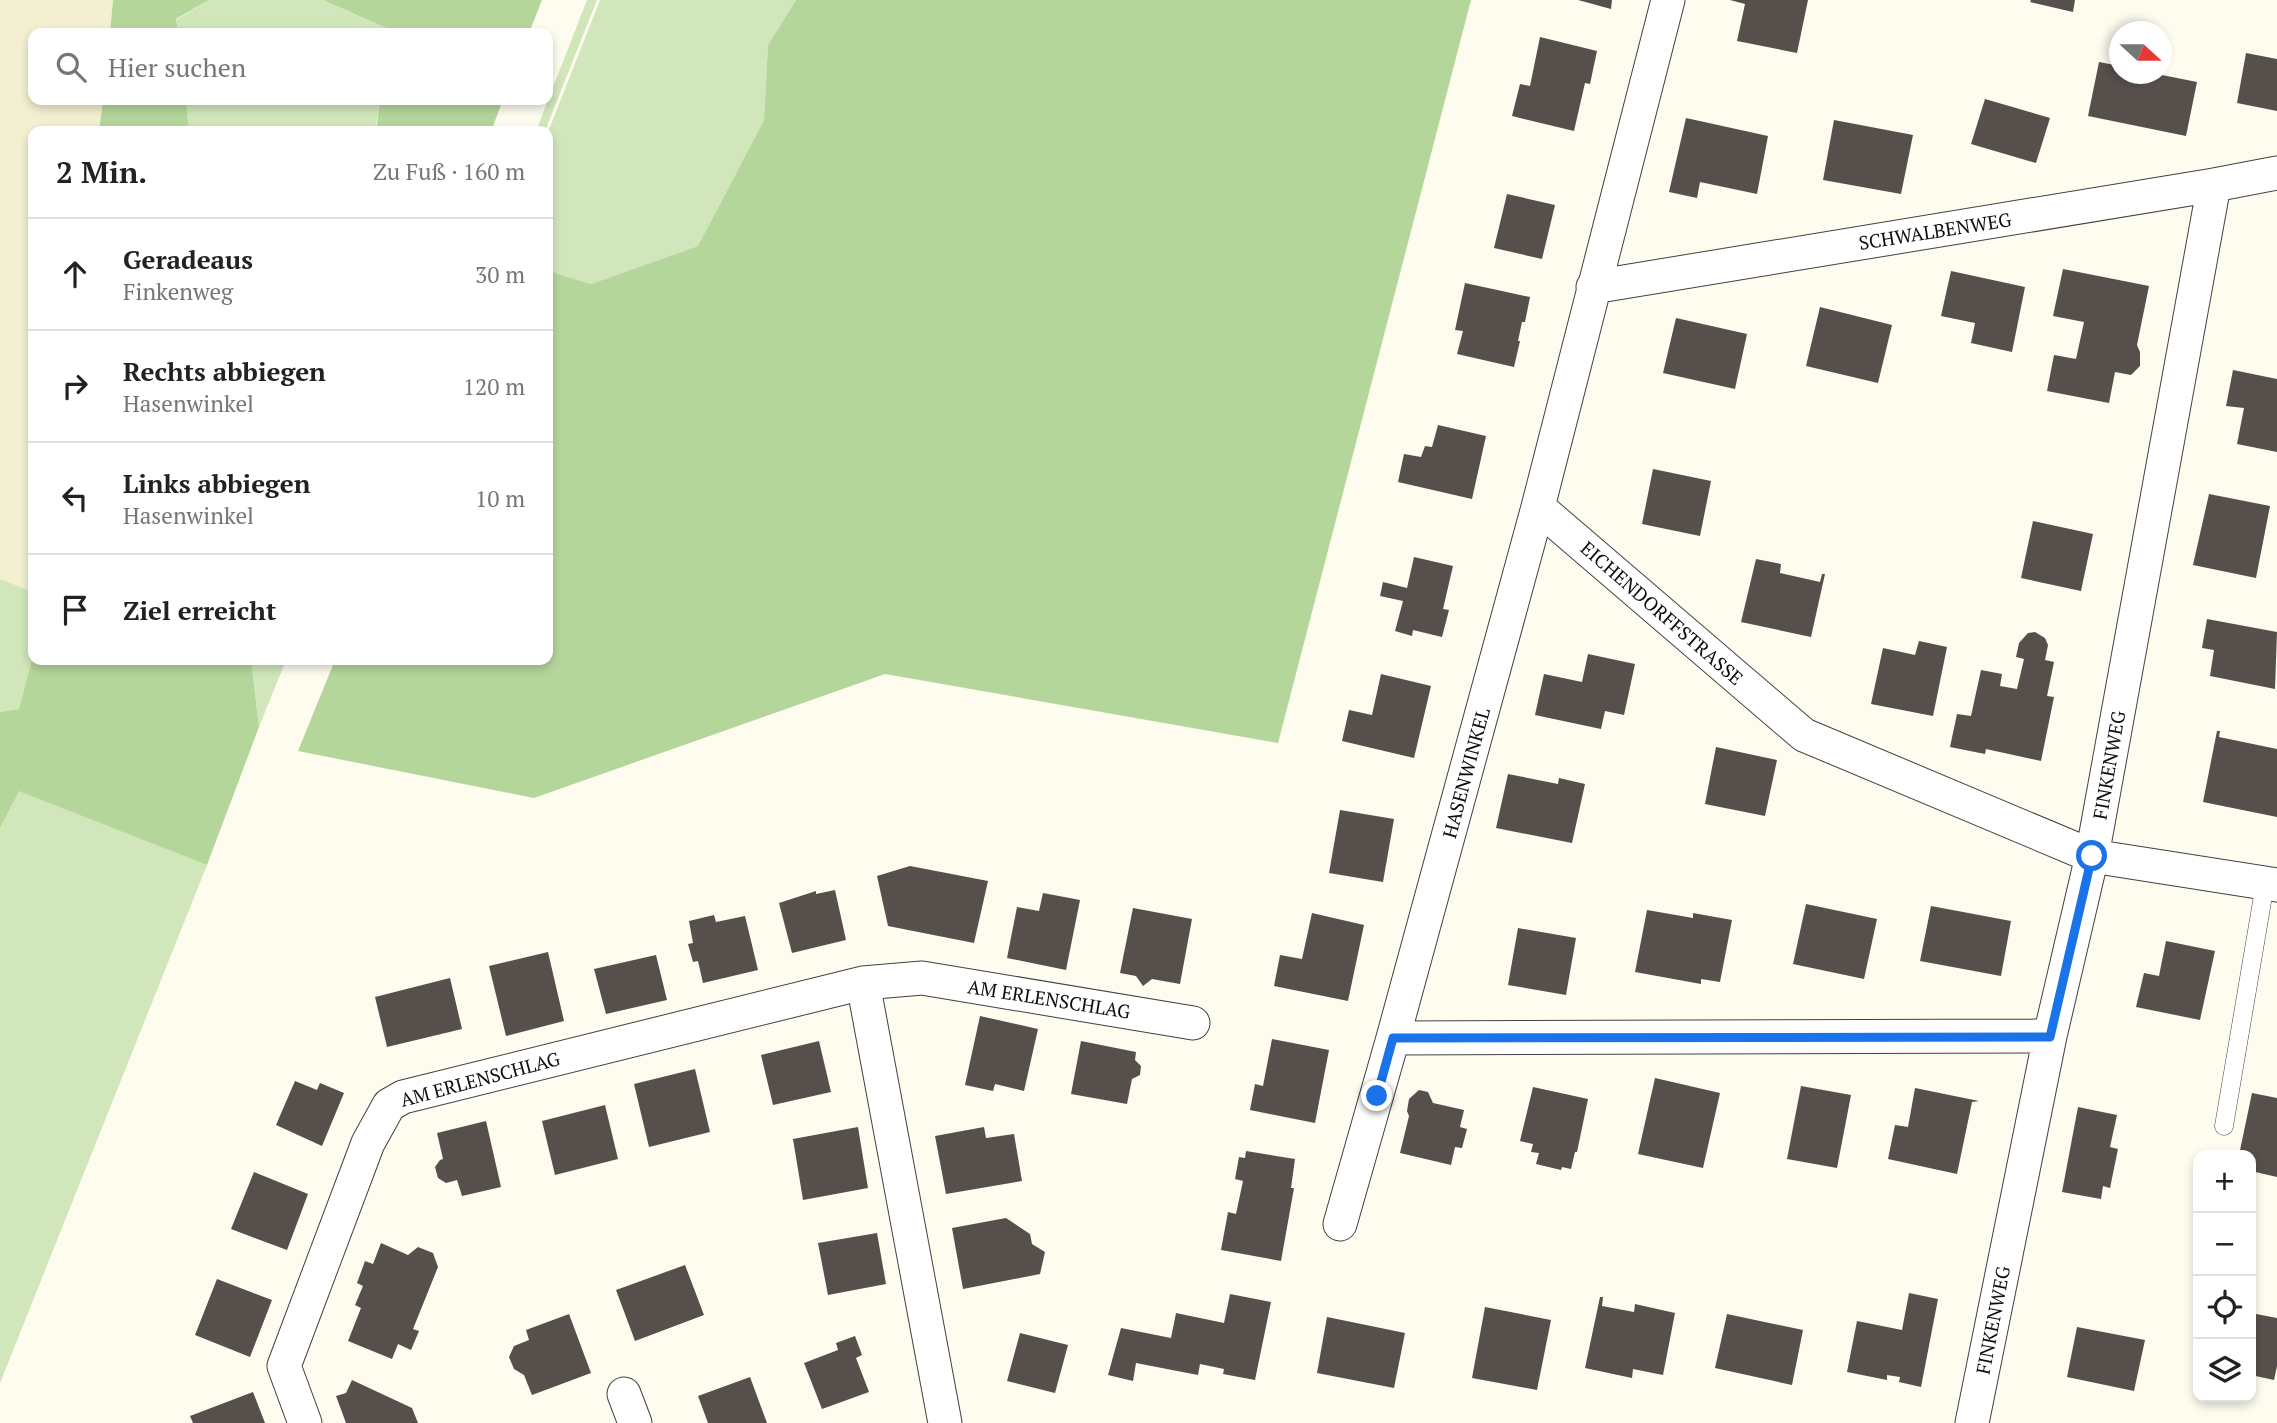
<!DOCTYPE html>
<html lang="de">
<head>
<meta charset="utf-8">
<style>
	:root { --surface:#fff; --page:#f6f6f6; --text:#222; --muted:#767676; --line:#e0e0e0 }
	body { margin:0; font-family:"PT Serif",serif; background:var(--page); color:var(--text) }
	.controls { position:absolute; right:21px; bottom:21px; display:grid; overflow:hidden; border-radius:14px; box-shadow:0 4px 10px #0003 }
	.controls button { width:63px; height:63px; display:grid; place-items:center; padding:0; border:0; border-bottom:2px solid var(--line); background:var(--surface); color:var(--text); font:35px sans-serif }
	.compass { position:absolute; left:2109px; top:21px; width:63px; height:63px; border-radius:50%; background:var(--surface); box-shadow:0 4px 10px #0003; rotate:111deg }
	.stop { position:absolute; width:21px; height:21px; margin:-16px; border:5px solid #1a73e8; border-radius:50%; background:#fff }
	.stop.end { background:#1a73e8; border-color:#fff; box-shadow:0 2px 7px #0008 }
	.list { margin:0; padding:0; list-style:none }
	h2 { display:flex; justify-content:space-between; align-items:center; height:91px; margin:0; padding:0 28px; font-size:30px }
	h2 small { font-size:23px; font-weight:400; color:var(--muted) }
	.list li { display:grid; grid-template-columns:46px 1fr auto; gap:21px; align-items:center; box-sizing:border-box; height:112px; padding:0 28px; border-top:2px solid var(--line) }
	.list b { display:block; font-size:26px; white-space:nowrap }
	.list p { margin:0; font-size:23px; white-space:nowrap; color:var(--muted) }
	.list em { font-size:23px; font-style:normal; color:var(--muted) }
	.icon { flex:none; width:38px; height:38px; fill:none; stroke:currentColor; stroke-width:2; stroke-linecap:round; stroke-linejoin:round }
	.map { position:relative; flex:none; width:2277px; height:1423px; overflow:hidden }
	.search { position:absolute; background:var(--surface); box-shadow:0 4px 10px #0003; left:28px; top:28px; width:525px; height:77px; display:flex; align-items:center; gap:18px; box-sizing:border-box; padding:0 24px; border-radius:14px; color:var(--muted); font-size:26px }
	.panel { position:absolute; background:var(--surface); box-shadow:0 4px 10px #0003; left:28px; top:126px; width:525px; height:539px; border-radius:14px }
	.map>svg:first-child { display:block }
</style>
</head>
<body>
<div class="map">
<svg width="2277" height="1423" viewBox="0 0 2277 1423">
	<rect width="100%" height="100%" fill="#fefbef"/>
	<path fill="#f2f0d1" d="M 0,0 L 113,0 L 110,33 L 33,33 L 33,100 L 103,100 L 99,131 L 33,131 L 33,592 L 0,579 Z"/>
	<path fill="#d1e6bb" d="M 209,0 L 323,0 L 391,30 L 391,33 L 178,33 L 176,20 Z
		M 587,0 L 597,0 L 545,131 L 536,131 Z
		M 600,0 L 796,0 L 768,45 L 764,120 L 698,246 L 591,284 L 548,271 L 548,132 Z
		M 186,100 L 380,100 L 375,131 L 189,131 Z
		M 0,579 L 33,592 L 33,655 L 19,709 L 0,712 Z
		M 251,660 L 286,660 L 259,727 Z
		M 19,790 L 207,865 L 0,1383 L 0,828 Z"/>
	<path fill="#b5d69b" d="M 113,0 L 209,0 L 176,19 L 178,33 L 110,33 Z
		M 323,0 L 542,0 L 529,33 L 391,33 L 391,30 Z
		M 796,0 L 1471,0 L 1278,743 L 885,674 L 534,798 L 298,751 L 335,660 L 548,660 L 548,271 L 591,284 L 698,246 L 764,120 L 768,45 Z
		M 103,100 L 186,100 L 189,131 L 99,131 Z
		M 380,100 L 503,100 L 491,131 L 376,131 Z
		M 33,655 L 33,660 L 251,660 L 259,727 L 207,865 L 19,791 L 0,828 L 0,712 L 19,709 Z"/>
	<path fill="#564f4b" d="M 1578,0 L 1612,0 L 1611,9 Z
		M 1730,0 L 1808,0 L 1797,53 L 1737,41 L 1745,4 Z
		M 2031,0 L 2075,0 L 2073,12 L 2030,2 Z
		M 1540,37 L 1597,51 L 1590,84 L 1585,83 L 1574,131 L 1512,116 L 1520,84 L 1530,86 Z
		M 2246,53 L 2277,59 L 2277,111 L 2237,103 Z
		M 2099,62 L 2120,66 L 2120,74 L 2157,74 L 2197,82 L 2186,136 L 2088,116 Z
		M 1985,99 L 2050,118 L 2036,163 L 1971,144 Z
		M 1686,118 L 1768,136 L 1757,194 L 1700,182 L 1697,198 L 1669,192 Z
		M 1834,120 L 1913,135 L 1901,194 L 1823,180 Z
		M 1507,194 L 1555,205 L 1542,259 L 1494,248 Z
		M 2063,269 L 2149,286 L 2137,345 L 2140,352 L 2140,366 L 2131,375 L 2115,372 L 2109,403 L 2047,391 L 2054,355 L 2076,359 L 2084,322 L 2053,316 Z
		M 1951,271 L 2025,287 L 2012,352 L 1971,343 L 1975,323 L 1941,316 Z
		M 1465,283 L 1530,297 L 1525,322 L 1522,322 L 1518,341 L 1520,341 L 1514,367 L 1457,354 L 1463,331 L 1455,330 Z
		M 1820,307 L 1892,325 L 1878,383 L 1806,366 Z
		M 1676,318 L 1747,334 L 1735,389 L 1663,373 Z
		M 2233,370 L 2277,379 L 2277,452 L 2237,444 L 2244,408 L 2226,406 Z
		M 1438,425 L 1486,436 L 1472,499 L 1398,482 L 1404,454 L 1421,457 L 1425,446 L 1432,447 Z
		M 1653,469 L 1711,481 L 1700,536 L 1642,524 Z
		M 2209,494 L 2270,506 L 2256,578 L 2193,565 Z
		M 2033,521 L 2093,534 L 2081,591 L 2021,578 Z
		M 1414,557 L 1453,566 L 1443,609 L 1449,610 L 1442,637 L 1413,630 L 1412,636 L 1395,631 L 1403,601 L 1380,596 L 1383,582 L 1407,588 Z
		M 1756,559 L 1781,564 L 1780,573 L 1820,582 L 1822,574 L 1825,574 L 1811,637 L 1741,622 Z
		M 2207,619 L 2277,632 L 2275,689 L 2210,676 L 2214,650 L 2202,648 Z
		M 2035,632 L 2045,638 L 2048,645 L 2045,660 L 2054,662 L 2047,696 L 2054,697 L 2041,761 L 1986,749 L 1985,754 L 1950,747 L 1957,714 L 1971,716 L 1981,670 L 2002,674 L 2000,686 L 2017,689 L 2024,659 L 2016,657 L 2019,643 L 2028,633 Z
		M 1919,641 L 1947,647 L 1933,716 L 1871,704 L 1883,648 L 1915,655 Z
		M 1588,654 L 1635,664 L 1624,715 L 1605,711 L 1601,729 L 1535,715 L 1544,674 L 1582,682 Z
		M 1381,674 L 1431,686 L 1414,758 L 1342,741 L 1349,710 L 1372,715 Z
		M 2217,731 L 2220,731 L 2219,737 L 2277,749 L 2277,817 L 2203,802 Z
		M 1716,747 L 1777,760 L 1765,816 L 1705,804 Z
		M 1508,774 L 1558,784 L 1559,778 L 1585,784 L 1572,843 L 1496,828 Z
		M 1340,810 L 1394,819 L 1383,882 L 1329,873 Z
		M 910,866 L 988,881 L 974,943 L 888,926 L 877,876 Z
		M 835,890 L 846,940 L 792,953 L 779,903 L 816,891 L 816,894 Z
		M 1043,893 L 1080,900 L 1066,970 L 1007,958 L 1017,907 L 1039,911 Z
		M 1806,904 L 1877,919 L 1864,979 L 1793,964 Z
		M 1931,906 L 2011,921 L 2001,976 L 1920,961 Z
		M 1133,908 L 1192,919 L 1180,984 L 1152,979 L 1143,986 L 1136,976 L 1120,973 Z
		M 1647,910 L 1693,918 L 1693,913 L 1732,920 L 1720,982 L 1701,979 L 1701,984 L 1635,972 Z
		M 1312,913 L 1364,925 L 1348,1001 L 1274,986 L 1280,955 L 1302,959 Z
		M 714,915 L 716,922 L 745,916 L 758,970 L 703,983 L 698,961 L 693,962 L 688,944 L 693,943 L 689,921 Z
		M 1518,928 L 1576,938 L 1566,995 L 1508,985 Z
		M 2166,941 L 2215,951 L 2200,1020 L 2136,1007 L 2144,973 L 2159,976 Z
		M 548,952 L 564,1021 L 506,1036 L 489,966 Z
		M 656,955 L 667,1000 L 606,1014 L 594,969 Z
		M 450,978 L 462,1029 L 387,1047 L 375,997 Z
		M 980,1016 L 1038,1029 L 1024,1091 L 995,1084 L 993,1091 L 965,1085 Z
		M 1272,1039 L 1329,1050 L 1315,1123 L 1250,1110 L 1255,1084 L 1263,1086 Z
		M 819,1041 L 831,1092 L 773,1105 L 761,1055 Z
		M 1081,1041 L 1136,1052 L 1135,1060 L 1141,1066 L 1140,1075 L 1132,1079 L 1127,1104 L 1071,1094 Z
		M 695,1069 L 710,1132 L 649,1147 L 634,1084 Z
		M 1655,1078 L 1720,1093 L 1703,1168 L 1638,1154 Z
		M 295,1081 L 317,1090 L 320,1083 L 344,1093 L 322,1146 L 276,1125 Z
		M 1801,1086 L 1851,1095 L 1837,1168 L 1787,1159 Z
		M 1533,1087 L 1588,1099 L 1577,1152 L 1575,1152 L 1571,1169 L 1562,1167 L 1561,1170 L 1536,1164 L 1539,1153 L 1531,1152 L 1533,1144 L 1520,1141 Z
		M 1915,1088 L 1979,1101 L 1972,1102 L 1957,1174 L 1888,1159 L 1895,1125 L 1908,1127 Z
		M 1419,1090 L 1428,1092 L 1433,1103 L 1464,1110 L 1460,1127 L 1467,1129 L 1462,1148 L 1455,1147 L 1451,1165 L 1400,1153 L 1409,1116 L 1407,1111 L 1409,1099 Z
		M 2252,1093 L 2277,1098 L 2277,1177 L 2251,1171 L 2251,1155 L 2239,1155 Z
		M 605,1105 L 618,1159 L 555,1175 L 542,1121 Z
		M 2078,1107 L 2117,1115 L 2110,1147 L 2118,1149 L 2110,1188 L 2103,1186 L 2101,1199 L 2062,1192 Z
		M 486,1121 L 501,1187 L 462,1196 L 457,1180 L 446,1183 L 438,1178 L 435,1167 L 440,1160 L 443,1159 L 437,1133 Z
		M 858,1127 L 868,1188 L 803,1200 L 793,1139 Z
		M 984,1127 L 986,1138 L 1014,1134 L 1022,1181 L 946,1194 L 935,1136 Z
		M 1246,1151 L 1295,1159 L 1291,1188 L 1294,1188 L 1281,1261 L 1221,1250 L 1228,1212 L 1236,1214 L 1243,1181 L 1235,1179 L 1239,1157 L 1245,1158 Z
		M 254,1172 L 308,1194 L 287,1250 L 231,1229 Z
		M 1006,1218 L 1030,1234 L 1032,1244 L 1045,1252 L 1040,1274 L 963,1289 L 952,1228 Z
		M 877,1233 L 886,1284 L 828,1295 L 818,1243 Z
		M 381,1243 L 408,1255 L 418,1247 L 433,1253 L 438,1267 L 413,1329 L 419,1331 L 411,1350 L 398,1344 L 392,1359 L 348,1341 L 361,1308 L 355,1305 L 363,1286 L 357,1283 L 365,1261 L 373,1264 Z
		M 685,1265 L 704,1315 L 635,1341 L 616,1290 Z
		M 217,1279 L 272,1300 L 250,1357 L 195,1335 Z
		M 1909,1293 L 1938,1299 L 1921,1387 L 1899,1382 L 1900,1377 L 1887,1375 L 1887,1380 L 1847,1372 L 1857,1321 L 1902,1330 Z
		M 1230,1294 L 1271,1302 L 1255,1380 L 1223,1374 L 1224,1369 L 1200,1364 L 1198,1375 L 1136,1363 L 1133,1381 L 1108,1375 L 1121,1328 L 1171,1338 L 1176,1313 L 1224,1323 Z
		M 1600,1297 L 1603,1297 L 1602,1306 L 1634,1312 L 1635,1304 L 1675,1313 L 1663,1375 L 1633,1369 L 1632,1378 L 1585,1368 Z
		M 1485,1307 L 1551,1320 L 1537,1390 L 1472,1378 Z
		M 2251,1313 L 2277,1318 L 2277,1366 L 2274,1380 L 2251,1375 Z
		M 569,1314 L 591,1373 L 532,1395 L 524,1375 L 514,1369 L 509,1357 L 514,1346 L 529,1340 L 526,1330 Z
		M 1727,1314 L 1803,1330 L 1792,1385 L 1715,1368 Z
		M 1327,1317 L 1405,1333 L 1394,1388 L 1317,1373 Z
		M 2077,1327 L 2145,1340 L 2134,1391 L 2067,1377 Z
		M 1020,1333 L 1068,1345 L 1055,1393 L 1007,1381 Z
		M 855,1336 L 862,1355 L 856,1358 L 869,1392 L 822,1409 L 804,1363 L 838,1350 L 836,1343 Z
		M 750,1377 L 767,1423 L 708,1423 L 698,1396 Z
		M 352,1380 L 412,1408 L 418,1423 L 346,1423 L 336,1396 L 346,1393 Z
		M 253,1392 L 265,1423 L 193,1423 L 190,1416 Z"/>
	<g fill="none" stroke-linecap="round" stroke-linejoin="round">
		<defs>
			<path id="service" d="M 2224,1126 L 2265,884"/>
			<path id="minor" d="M 1668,0 L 1538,507 L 1804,735 L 2092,856 L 2277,885
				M 1593,287 L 2214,185 L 2277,173
				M 863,983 L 945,1423
				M 1393,1038 L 2050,1036
				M 1340,1224 L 1393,1038 L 1538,507
				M 624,1394 L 635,1423
				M 305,1423 L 284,1366 L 368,1143 L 389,1105 L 403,1097 L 863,983 L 922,978 L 1193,1023
				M 1972,1423 L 2050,1036 L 2092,856 L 2214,185"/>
		</defs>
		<use href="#service" stroke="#414141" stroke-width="19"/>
		<use href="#minor" stroke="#414141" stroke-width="35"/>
		<use href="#service" stroke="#fff" stroke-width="18"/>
		<use href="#minor" stroke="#fff" stroke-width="33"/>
	</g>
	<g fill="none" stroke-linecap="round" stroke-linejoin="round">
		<path stroke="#1a73e8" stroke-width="9" d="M 1377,1096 L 1393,1038 L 2050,1037 L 2092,856"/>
	</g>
	<g text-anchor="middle" stroke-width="7" stroke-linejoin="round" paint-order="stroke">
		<g font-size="19" fill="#0e0e0e" stroke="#fff">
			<text transform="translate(1935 231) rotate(-9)" y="7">SCHWALBENWEG</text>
			<text transform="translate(1662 613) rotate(41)" y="7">EICHENDORFFSTRASSE</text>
			<text transform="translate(2109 765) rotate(-80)" y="7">FINKENWEG</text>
			<text transform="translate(1466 773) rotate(-75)" y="7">HASENWINKEL</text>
			<text transform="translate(1049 999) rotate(9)" y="7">AM ERLENSCHLAG</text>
			<text transform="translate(480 1079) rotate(-15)" y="7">AM ERLENSCHLAG</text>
			<text transform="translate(1993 1320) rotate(-79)" y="7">FINKENWEG</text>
		</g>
	</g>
</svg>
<div class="controls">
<button>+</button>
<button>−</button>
<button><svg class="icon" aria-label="locate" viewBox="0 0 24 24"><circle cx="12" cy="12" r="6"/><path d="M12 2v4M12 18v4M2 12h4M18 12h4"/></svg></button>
<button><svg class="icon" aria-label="layers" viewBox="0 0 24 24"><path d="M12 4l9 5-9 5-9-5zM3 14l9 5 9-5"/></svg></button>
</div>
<svg class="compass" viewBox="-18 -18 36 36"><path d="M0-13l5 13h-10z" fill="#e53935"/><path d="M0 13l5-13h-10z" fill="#767676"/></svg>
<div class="stop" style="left:2092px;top:856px"></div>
<div class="stop end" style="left:1377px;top:1096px"></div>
<div class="search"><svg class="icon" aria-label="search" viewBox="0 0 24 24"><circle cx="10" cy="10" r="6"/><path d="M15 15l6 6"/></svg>Hier suchen</div>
<section class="panel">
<h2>2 Min.<small>Zu Fuß · 160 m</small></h2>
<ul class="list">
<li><svg class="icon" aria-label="ahead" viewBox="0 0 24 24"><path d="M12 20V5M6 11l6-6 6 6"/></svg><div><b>Geradeaus</b><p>Finkenweg</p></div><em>30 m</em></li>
<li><svg class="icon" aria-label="right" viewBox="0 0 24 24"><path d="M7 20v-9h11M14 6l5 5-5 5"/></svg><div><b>Rechts abbiegen</b><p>Hasenwinkel</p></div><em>120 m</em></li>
<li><svg class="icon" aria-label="left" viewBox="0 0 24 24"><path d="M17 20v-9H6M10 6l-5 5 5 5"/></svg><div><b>Links abbiegen</b><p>Hasenwinkel</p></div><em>10 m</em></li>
<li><svg class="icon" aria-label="arrive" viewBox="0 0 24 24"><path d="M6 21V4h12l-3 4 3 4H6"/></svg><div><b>Ziel erreicht</b></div></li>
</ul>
</section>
</div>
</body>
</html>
